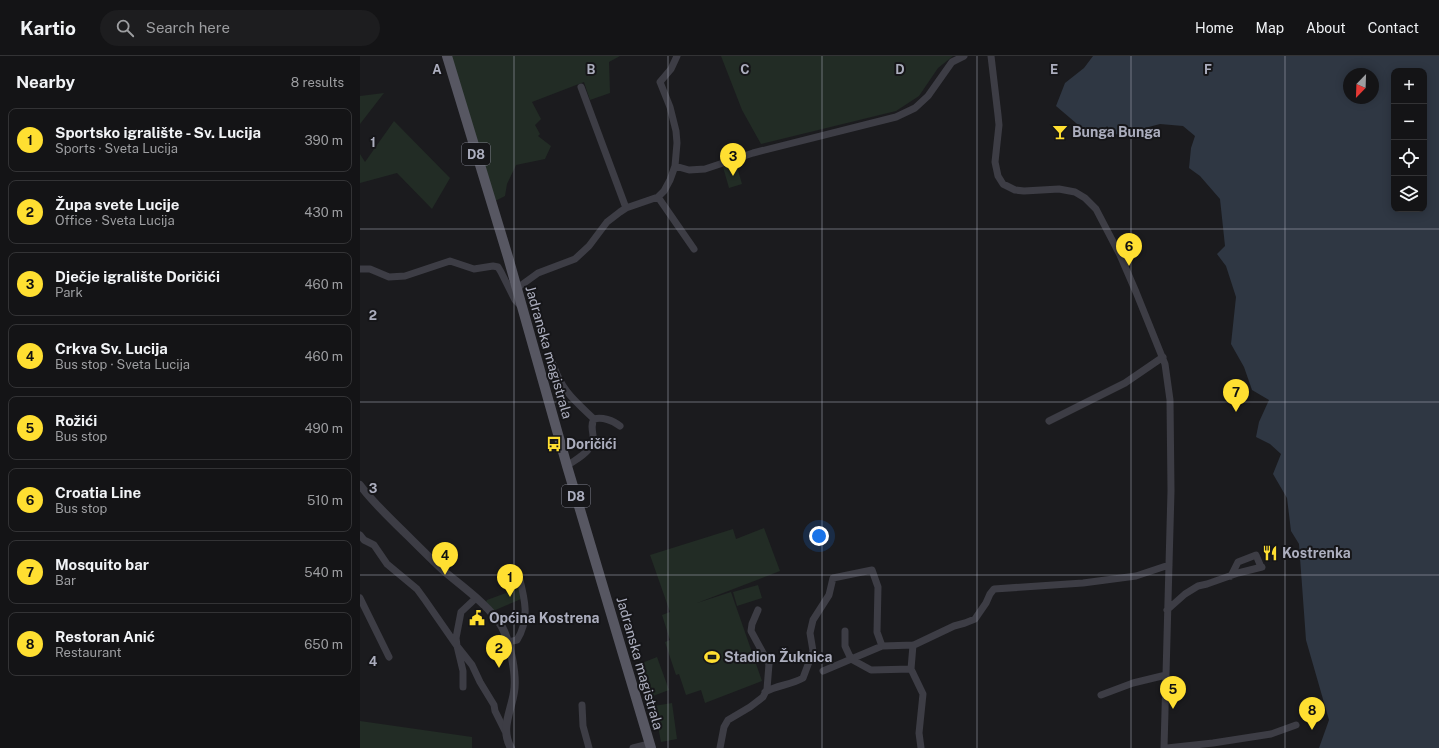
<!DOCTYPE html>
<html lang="en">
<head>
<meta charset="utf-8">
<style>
	:root { --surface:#141416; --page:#1d1d1f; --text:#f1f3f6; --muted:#9d9ea1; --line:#333335; --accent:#ffdf31 }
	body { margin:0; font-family:"Public Sans",sans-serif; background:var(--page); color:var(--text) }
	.controls { position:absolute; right:12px; top:12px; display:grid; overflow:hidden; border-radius:8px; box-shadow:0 2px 10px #0003 }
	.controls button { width:36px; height:36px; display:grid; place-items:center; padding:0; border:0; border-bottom:1px solid var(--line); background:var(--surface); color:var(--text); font:20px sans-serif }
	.compass { position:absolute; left:983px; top:12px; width:36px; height:36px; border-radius:50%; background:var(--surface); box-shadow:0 2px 10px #0003; rotate:203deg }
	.you { position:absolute; left:459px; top:480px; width:14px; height:14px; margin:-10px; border:3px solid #fff; border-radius:50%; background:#1a73e8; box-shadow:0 0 0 6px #1a73e833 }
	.badge { display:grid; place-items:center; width:26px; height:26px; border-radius:50%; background:var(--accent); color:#111; font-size:13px; font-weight:700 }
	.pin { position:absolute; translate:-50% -33px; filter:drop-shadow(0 1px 2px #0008) }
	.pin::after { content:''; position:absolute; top:21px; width:14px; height:12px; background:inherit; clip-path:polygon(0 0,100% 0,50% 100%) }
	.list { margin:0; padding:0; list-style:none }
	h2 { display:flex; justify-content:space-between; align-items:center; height:52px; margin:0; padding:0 16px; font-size:17px }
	h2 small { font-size:13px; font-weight:400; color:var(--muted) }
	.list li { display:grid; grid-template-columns:26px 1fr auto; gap:12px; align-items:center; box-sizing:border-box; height:64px; margin:0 8px 8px; padding:0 8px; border:1px solid var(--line); border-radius:8px }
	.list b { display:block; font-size:15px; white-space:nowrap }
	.list p { margin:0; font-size:13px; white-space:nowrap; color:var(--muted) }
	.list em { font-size:13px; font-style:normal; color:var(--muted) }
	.icon { flex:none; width:22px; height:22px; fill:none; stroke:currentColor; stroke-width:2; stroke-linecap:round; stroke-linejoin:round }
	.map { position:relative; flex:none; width:1079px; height:692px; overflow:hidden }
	header { display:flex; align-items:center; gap:24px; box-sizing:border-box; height:56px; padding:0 20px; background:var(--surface); border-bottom:1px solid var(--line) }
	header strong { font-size:19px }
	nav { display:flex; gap:22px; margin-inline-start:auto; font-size:14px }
	.search { width:280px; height:36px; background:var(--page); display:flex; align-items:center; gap:10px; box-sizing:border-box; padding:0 14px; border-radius:22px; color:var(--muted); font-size:15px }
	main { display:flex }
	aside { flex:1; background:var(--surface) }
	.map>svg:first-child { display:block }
</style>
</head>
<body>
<header>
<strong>Kartio</strong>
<div class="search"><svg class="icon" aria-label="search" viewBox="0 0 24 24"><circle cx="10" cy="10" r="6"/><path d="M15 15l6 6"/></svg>Search here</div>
<nav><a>Home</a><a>Map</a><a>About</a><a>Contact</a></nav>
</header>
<main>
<aside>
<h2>Nearby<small>8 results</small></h2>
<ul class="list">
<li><span class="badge">1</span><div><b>Sportsko igralište - Sv. Lucija</b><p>Sports · Sveta Lucija</p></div><em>390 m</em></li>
<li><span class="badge">2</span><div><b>Župa svete Lucije</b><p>Office · Sveta Lucija</p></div><em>430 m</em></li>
<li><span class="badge">3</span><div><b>Dječje igralište Doričići</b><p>Park</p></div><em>460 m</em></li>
<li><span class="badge">4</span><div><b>Crkva Sv. Lucija</b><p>Bus stop · Sveta Lucija</p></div><em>460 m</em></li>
<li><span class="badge">5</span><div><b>Rožići</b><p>Bus stop</p></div><em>490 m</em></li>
<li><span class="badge">6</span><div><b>Croatia Line</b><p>Bus stop</p></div><em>510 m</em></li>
<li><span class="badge">7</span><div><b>Mosquito bar</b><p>Bar</p></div><em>540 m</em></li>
<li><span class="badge">8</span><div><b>Restoran Anić</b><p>Restaurant</p></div><em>650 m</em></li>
</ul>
</aside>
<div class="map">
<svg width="1079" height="692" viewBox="0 0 1079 692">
	<rect width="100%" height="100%" fill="#1b1b1e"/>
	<path fill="#222c25" d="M 91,0 L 260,0 L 249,6 L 250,37 L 230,44 L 224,26 L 172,46 L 181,63 L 175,69 L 180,78 L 178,80 L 191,90 L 185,103 L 156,109 L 147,128 L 145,140 L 135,145 Z
		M 361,0 L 593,0 L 578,12 L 559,40 L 536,55 L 401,88 L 382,54 Z
		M 24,37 L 0,68 L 0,40 Z
		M 34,65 L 90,122 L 72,153 L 37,117 L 0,127 L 0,98 L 5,106 Z
		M 376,107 L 382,128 L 369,132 L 363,111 Z
		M 404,472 L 420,515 L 337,547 L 371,536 L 402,625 L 345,647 L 341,634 L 326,639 L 319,618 L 316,619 L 305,586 L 310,584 L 302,559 L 310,556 L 290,499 L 373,473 L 376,483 Z
		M 398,529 L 402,542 L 377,550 L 373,536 Z
		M 159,532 L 161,543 L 133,555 L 126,546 L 127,544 Z
		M 297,601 L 309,634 L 293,640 L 282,607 Z
		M 312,647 L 317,683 L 301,686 L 294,650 Z
		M 0,665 L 112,681 L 112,692 L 0,692 Z"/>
	<path fill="#2f3743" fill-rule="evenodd" d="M 733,0 L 1079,0 L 1079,692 L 959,692 L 969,664 L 946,584 L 939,488 L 931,475 L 927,442 L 913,418 L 921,398 L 910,388 L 896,381 L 899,366 L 909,344 L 892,334 L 884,311 L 871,288 L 876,241 L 866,210 L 857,198 L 865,190 L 860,143 L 840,120 L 829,112 L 831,92 L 835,80 L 823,70 L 800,68 L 762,78 L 741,79 L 723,73 L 696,50 L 705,27 L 724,12 ZM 1034,15 L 1064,15 L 1064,153 L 1034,153 ZM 989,18 L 1013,18 L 1013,42 L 989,42 Z"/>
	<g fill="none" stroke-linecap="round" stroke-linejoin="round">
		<path stroke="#3d3d45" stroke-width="7" d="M 631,0 L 638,59 L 639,69 L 635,106 L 638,120 L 643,128 L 655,134 L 664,135 L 699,133 L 715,136 L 725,142 L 736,153 L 760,199 L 776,236 L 805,308 L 810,344 L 811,435 L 804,692
			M 221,31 L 266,152
			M 315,110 L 329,114 L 345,113 L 393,97 L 536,61 L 555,52 L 568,40 L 592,6 L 604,0
			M 298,141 L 334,193
			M 0,213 L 10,213 L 29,221 L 45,220 L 90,205 L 114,213 L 133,210 L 138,211 L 141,216 L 155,244 L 161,250
			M 156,233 L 178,217 L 215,203 L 229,190 L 247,166 L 260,156 L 266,152 L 298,141 L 304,135 L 310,124 L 315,110 L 317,87 L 316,75 L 310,51 L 300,26 L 311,13 L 317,0
			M 193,308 C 202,335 214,344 234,363
			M 689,365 L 765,327 L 803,301
			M 207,410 C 219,401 233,396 233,379 C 232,373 231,368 234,363 C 242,361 253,364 260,370
			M 0,479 L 4,484 L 14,489 L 27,508 L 57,533 L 65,544 L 97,590 L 112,609 L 120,626 L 134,649 L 135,655 L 145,675
			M 871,520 L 878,506 L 896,499 L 901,511
			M 0,542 L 29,601
			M 807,554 L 825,538 L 838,530 L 847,528 L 878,517 L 902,511
			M 485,575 L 485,590 L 491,603 L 511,614 L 551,613
			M 148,586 L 157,584 C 171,562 164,540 158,516
			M 553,589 L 551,613 L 563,638 L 559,677 L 561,692
			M 463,615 L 522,590
			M 103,631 L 103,615 L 97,590 L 96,582 L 101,556 L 116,542
			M 405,636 C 417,629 431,629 443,622 L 453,595 L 450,577 L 453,564 L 469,539 L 473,522 L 512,514 L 518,531 L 517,576 L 522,590 L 554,589 L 594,570 L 605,567 L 615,563 L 626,547 L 630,538 L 634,533 L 723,527 L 776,520 L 809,509
			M 741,639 L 773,627 L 806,619
			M 222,649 L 223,670 L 229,692
			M 273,692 L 289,688
			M 360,692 L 364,671 L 368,664 L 390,651 L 403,641 L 407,633 L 409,608 L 391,575 L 392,568 L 398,554
			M 807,692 L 853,687 L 911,678 L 936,669"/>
		<path stroke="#3d3d45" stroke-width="8" d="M 0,429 C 14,448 31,463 48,480 C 60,492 72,504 85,516 C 103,531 131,551 142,571 C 150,586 157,619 154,636 C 151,656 140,673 151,692"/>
		<path stroke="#575762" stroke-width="10" d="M 87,0 L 148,201 L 207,410 L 291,692"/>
	</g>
	<path fill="none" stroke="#acaebe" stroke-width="1" stroke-opacity="0.55" d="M 154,0 L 154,692M 308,0 L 308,692M 462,0 L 462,692M 617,0 L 617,692M 771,0 L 771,692M 925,0 L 925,692M 0,173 L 1079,173M 0,346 L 1079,346M 0,519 L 1079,519"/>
	<defs>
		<symbol id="bar-bare" viewBox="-9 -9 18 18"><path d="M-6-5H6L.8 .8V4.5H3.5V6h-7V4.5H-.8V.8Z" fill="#ffdf31" stroke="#161619" stroke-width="2.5" paint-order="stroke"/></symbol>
		<symbol id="bus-bare" viewBox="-9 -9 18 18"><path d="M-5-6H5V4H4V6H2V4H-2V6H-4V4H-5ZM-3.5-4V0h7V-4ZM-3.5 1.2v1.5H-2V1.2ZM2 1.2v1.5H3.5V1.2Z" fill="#ffdf31" stroke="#161619" stroke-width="2.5" paint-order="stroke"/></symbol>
		<symbol id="restaurant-bare" viewBox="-9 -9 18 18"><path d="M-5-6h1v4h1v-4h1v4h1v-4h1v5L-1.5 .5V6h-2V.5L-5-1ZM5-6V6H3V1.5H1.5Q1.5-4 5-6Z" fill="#ffdf31" stroke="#161619" stroke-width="2.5" paint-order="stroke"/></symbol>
		<symbol id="civic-bare" viewBox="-9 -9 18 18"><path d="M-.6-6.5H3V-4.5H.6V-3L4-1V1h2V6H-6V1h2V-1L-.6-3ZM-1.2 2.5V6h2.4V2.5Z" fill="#ffdf31" stroke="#161619" stroke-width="2.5" paint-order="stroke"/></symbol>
		<symbol id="stadium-bare" viewBox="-9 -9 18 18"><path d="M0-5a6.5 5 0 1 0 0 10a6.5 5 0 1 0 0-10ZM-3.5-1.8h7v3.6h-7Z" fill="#ffdf31" stroke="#161619" stroke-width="2.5" paint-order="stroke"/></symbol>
	</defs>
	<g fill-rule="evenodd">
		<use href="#bar-bare" x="689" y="65" width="22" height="22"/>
		<use href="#bus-bare" x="183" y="377" width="22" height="22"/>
		<use href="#restaurant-bare" x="899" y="486" width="22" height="22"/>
		<use href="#civic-bare" x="106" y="551" width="22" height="22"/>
		<use href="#stadium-bare" x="341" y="590" width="22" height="22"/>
	</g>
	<g text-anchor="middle" stroke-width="4" stroke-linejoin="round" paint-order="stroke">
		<g fill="#161619" stroke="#7f808c" stroke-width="1">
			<rect x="102" y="87" width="28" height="22" rx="3"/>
			<rect x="202" y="429" width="28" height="22" rx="3"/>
		</g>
		<g font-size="13" font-weight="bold" fill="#acaebe">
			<text x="116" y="103">D8</text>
			<text x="216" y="445">D8</text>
		</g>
		<g font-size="14" font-weight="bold" fill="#acaebe" stroke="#161619" text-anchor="start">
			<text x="712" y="81">Bunga Bunga</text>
			<text x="206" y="393">Doričići</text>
			<text x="922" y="502">Kostrenka</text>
			<text x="129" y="567">Općina Kostrena</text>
			<text x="364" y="606">Stadion Žuknica</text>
		</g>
		<g font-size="14" fill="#acaebe" stroke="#161619">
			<text transform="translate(189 296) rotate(74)" y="5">Jadranska magistrala</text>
			<text transform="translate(280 607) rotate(74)" y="5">Jadranska magistrala</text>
		</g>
	</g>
	<g font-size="13" text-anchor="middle" font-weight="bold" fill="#acaebe" stroke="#161619" stroke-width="4" stroke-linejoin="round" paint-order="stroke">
		<text x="77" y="18">A</text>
		<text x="231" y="18">B</text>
		<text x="385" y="18">C</text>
		<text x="540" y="18">D</text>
		<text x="694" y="18">E</text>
		<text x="848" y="18">F</text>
		<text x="13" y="91">1</text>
		<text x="13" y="264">2</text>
		<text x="13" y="437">3</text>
		<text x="13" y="610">4</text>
	</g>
</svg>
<div class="controls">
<button>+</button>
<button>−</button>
<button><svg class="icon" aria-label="locate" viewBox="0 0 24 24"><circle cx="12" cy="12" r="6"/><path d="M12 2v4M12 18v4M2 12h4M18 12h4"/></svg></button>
<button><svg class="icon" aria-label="layers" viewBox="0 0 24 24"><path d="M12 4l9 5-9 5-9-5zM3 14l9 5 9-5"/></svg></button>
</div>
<svg class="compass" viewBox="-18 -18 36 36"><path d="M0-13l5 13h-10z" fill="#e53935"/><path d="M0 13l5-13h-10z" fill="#9d9ea1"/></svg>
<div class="you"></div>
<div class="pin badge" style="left:150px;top:541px">1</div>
<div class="pin badge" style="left:139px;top:612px">2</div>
<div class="pin badge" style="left:373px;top:120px">3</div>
<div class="pin badge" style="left:85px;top:519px">4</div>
<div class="pin badge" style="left:813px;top:653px">5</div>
<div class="pin badge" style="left:769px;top:210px">6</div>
<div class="pin badge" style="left:876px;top:356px">7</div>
<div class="pin badge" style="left:952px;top:674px">8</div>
</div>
</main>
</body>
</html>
